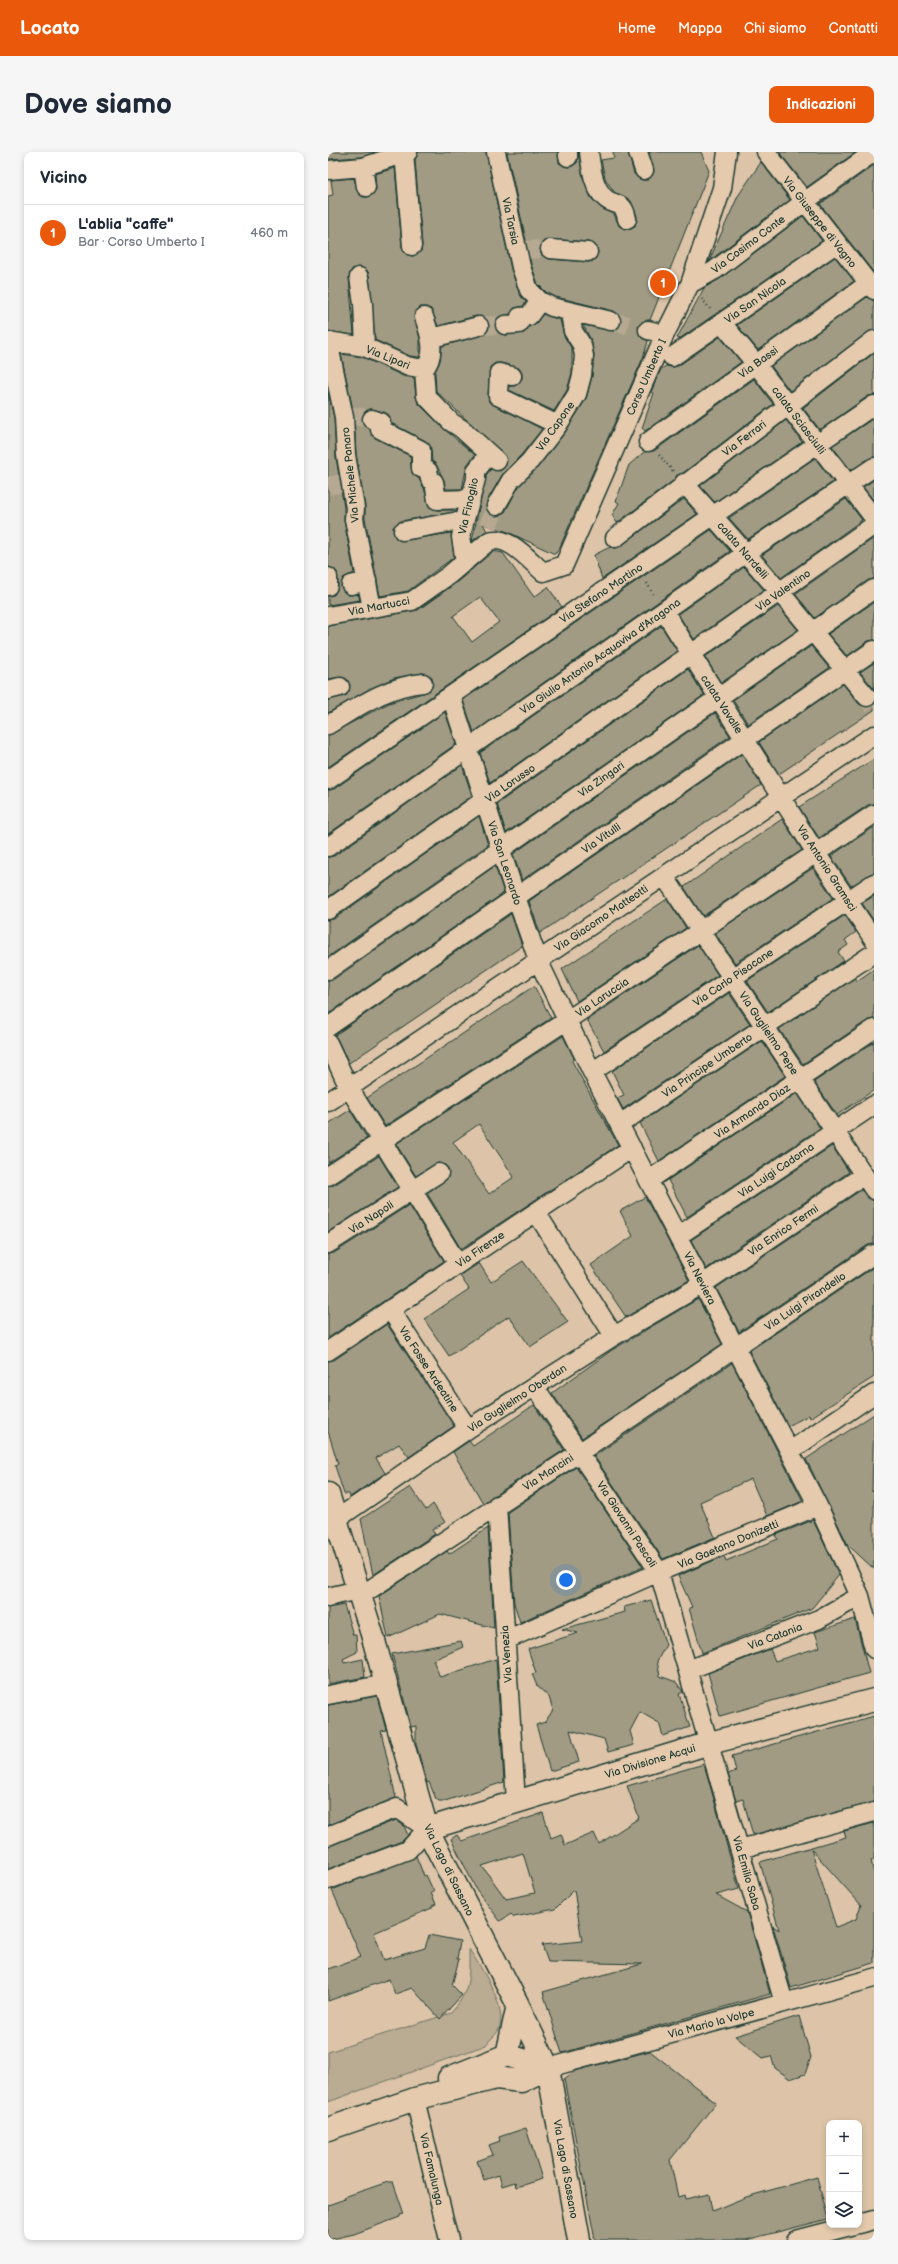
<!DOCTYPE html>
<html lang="it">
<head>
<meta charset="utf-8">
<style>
	:root { --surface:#fff; --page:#f6f6f7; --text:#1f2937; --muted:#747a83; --line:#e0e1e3; --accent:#ea580c }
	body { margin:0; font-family:"Balsamiq Sans",sans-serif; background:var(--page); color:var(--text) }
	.controls { position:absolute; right:12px; bottom:12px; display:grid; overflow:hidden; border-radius:8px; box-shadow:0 2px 6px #0003 }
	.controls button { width:36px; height:36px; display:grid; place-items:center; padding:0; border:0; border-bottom:1px solid var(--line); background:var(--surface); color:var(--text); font:20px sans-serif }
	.you { position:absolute; left:238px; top:1428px; width:14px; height:14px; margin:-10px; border:3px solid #fff; border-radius:50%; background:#1a73e8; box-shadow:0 0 0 6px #1a73e833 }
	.badge { display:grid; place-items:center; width:26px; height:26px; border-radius:50%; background:var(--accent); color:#fff; font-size:13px; font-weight:700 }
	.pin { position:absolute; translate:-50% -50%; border:2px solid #fff; box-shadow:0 1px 4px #0006 }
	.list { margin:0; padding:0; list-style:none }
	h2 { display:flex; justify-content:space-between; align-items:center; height:52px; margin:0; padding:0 16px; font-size:17px }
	h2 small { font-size:13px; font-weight:400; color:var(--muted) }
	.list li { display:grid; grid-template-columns:26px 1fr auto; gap:12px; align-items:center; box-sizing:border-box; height:56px; padding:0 16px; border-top:1px solid var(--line) }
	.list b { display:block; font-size:15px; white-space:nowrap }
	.list p { margin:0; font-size:13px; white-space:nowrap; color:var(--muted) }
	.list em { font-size:13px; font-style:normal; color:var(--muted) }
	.icon { flex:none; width:22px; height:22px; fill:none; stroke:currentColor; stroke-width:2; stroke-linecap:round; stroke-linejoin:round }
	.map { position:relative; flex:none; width:546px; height:2088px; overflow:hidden; border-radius:8px }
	header { display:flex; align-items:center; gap:24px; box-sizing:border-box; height:56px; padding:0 20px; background:var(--accent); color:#fff }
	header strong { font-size:19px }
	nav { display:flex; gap:22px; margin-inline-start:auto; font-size:14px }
	.intro { display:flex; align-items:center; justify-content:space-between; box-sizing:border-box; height:96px; padding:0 24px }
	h1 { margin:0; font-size:28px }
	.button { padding:10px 18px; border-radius:8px; background:var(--accent); color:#fff; font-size:14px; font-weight:700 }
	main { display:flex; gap:24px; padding:0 24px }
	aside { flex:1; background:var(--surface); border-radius:8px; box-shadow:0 2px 6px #0003 }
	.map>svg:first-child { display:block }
</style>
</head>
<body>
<header>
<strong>Locato</strong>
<nav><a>Home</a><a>Mappa</a><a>Chi siamo</a><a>Contatti</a></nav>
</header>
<div class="intro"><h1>Dove siamo</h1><a class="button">Indicazioni</a></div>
<main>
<aside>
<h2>Vicino<small></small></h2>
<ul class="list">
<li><span class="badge">1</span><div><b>L'ablia &quot;caffe&quot;</b><p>Bar · Corso Umberto I</p></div><em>460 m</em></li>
</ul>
</aside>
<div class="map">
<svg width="546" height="2088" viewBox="0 0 546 2088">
	<rect width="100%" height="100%" fill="#ddc4a8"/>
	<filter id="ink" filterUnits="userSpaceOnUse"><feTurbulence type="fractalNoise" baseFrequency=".025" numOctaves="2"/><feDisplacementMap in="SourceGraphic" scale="8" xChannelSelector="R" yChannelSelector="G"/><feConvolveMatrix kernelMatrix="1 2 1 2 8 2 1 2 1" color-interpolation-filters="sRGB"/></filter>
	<g filter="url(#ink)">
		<path fill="#baab93" stroke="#6c7464" d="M 141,1797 C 152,1815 182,1856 170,1879 C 167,1884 161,1888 158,1893 L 0,1950 L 0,1900 L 123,1861 C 143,1838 141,1825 141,1797 Z"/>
		<path fill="#a29b84" stroke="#1f3d34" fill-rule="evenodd" d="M 0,0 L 47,0 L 33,5 L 0,7 Z
			M 90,0 L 158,0 L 183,117 L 191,141 L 198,150 L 195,154 L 186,156 L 182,162 L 171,165 L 167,169 L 168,179 L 177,183 L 196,181 L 201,175 L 209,170 L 215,162 L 232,168 L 236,184 L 244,197 L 244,221 L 239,238 L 226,259 L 181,238 L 181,234 L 187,234 L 194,227 L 194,221 L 191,216 L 173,211 L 167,211 L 162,215 L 160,244 L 161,250 L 214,277 L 194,302 L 174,323 L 159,349 L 159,359 L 168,364 L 177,360 L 191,334 L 210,315 L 238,279 L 258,247 L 264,224 L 266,202 L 263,188 L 255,173 L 286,179 L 291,176 L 293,171 L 293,166 L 286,159 L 228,145 L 218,140 L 210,132 L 203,112 L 179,0 L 230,0 L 231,11 L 240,15 L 249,11 L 251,0 L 255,26 L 263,46 L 273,56 L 286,62 L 291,74 L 297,77 L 307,74 L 309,64 L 303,49 L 286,40 L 277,26 L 273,8 L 286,6 L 285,0 L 300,0 L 306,22 L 314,28 L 320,28 L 326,20 L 321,0 L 373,0 L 381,19 L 322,168 L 313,171 L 310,175 L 313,185 L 320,189 L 315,206 L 231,397 L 227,402 L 180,380 L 155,372 L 159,379 L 144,389 L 158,323 L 163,317 L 172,319 L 176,316 L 179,306 L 108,239 L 107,220 L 112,209 L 114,194 L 158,182 L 161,176 L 158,166 L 148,164 L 110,174 L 103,157 L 98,155 L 92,155 L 86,163 L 92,187 L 92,203 L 91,205 L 82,204 L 47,188 L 41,123 L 39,118 L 30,115 L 24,117 L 21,126 L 26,183 L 0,179 L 0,44 L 5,43 L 3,28 L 26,26 L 30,41 L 35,45 L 40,45 L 48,38 L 47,22 L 67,16 L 74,95 L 79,103 L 85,104 L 93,99 L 94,93 L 87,8 ZM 218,87 L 261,90 L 269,95 L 270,101 L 265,109 L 260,110 L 221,107 L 213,102 L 212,97 L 214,91 Z
			M 451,0 L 528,0 L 479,35 Z
			M 433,10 L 462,48 L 381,109 L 410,44 Z
			M 546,13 L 546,121 L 492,52 Z
			M 475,64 L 494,89 L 351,187 L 349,186 L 376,136 L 393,126 Z
			M 507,105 L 526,129 L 430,198 L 409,173 Z
			M 539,145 L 546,149 L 546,178 L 540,180 L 462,239 L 443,214 Z
			M 392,185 L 413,210 L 317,279 L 314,276 L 326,241 L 323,240 L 333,217 L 338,214 L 344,215 L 350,214 Z
			M 546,201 L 546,243 L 540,244 L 492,278 L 475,256 Z
			M 13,202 L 34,205 L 75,224 L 86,226 L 88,245 L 90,251 L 116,277 L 147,303 L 139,313 L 134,337 L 118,337 L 116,328 L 108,312 L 104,309 L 103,298 L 98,289 L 63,271 L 61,263 L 56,260 L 42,257 L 34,263 L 36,274 L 42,277 L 47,286 L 82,304 L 84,321 L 91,327 L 96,336 L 101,355 L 109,358 L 129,358 L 128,360 L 73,369 L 65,375 L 67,385 L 72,389 L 123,381 L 126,405 L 80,439 L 52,444 L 37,366 L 37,354 L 28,302 L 26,263 Z
			M 426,227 L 445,252 L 355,321 L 349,323 L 346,328 L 289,371 L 284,363 L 291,351 L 288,349 L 301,313 L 316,300 L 326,299 Z
			M 0,240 L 6,266 L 8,305 L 16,356 L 16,369 L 26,421 L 15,426 L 13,435 L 20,443 L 30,442 L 32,448 L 0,453 L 0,444 L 6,443 L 10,434 L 9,420 L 1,415 L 0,412 Z
			M 546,266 L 546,305 L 523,318 L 504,294 Z
			M 458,268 L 474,290 L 387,350 L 372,334 Z
			M 487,306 L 505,330 L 420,387 L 401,366 Z
			M 546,328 L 546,349 L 535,335 Z
			M 356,347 L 369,362 L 274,427 L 266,403 L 282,395 L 288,396 L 293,394 Z
			M 518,347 L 534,368 L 453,426 L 434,403 Z
			M 383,378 L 402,399 L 146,580 L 135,548 Z
			M 546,386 L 546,427 L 540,428 L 487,466 L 467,442 Z
			M 165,399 L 175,401 L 206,445 L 220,435 L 234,455 L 0,615 L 0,583 L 61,551 L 101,539 L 105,530 L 103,524 L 94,521 L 66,526 L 41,537 L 0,561 L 0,548 L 19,543 L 22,533 L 19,527 L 14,525 L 0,527 L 0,474 L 90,458 L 128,431 ZM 152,445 L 171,470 L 144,490 L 125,464 Z
			M 416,415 L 436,438 L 366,487 L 350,462 Z
			M 546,450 L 546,488 L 540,489 L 519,504 L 500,482 Z
			M 450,454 L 470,478 L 393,531 L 377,505 Z
			M 333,474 L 349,499 L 162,631 L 152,601 Z
			M 483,494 L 501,516 L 420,572 L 405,548 Z
			M 546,511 L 546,537 L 532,520 Z
			M 360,517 L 376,543 L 178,681 L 169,652 Z
			M 515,532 L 531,552 L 540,555 L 546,553 L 546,558 L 451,622 L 431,590 Z
			M 117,560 L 128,592 L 0,682 L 0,638 L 6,637 Z
			M 387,561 L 402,584 L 194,728 L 185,702 Z
			M 414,602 L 433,633 L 212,781 L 201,749 Z
			M 546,607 L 546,652 L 540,653 L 491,686 L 471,655 Z
			M 134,613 L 144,644 L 0,745 L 0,705 L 6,704 Z
			M 151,664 L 160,693 L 0,805 L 0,768 L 6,767 Z
			M 454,667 L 474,698 L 375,764 L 356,735 Z
			M 546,675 L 546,721 L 523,734 L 503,704 Z
			M 167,714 L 176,741 L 0,862 L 0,828 L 6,827 Z
			M 485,716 L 505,746 L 407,811 L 387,781 Z
			M 546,744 L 546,768 L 545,768 L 534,751 Z
			M 339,747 L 358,776 L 249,849 L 234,817 Z
			M 183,762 L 194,794 L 21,911 L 7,883 Z
			M 517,763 L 528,780 L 517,788 L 520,793 L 510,800 L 516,809 L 440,860 L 419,829 Z
			M 370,793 L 390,823 L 276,899 L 259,868 Z
			M 546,817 L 546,867 L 540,868 L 475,912 L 451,877 L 527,826 L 529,829 Z
			M 206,834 L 223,866 L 57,974 L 39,946 Z
			M 401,841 L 422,872 L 295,957 L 289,946 L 296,943 L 284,919 Z
			M 235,884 L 246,906 L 244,909 L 290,993 L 133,1097 L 99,1041 L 120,1026 L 120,1016 L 115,1012 L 110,1011 L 88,1024 L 68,992 ZM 151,972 L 186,1025 L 161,1042 L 125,990 Z
			M 434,889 L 457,924 L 331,1009 L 312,971 Z
			M 546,890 L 546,938 L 509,963 L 486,930 Z
			M 469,941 L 492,976 L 359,1065 L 340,1028 Z
			M 22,958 L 39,986 L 0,1011 L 0,972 Z
			M 504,994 L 521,1020 L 378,1117 L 363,1088 Z
			M 51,1004 L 70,1035 L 0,1080 L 0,1034 L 6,1033 Z
			M 533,1038 L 546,1050 L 546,1092 L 540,1093 L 411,1180 L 388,1136 Z
			M 317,1045 L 361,1128 L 298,1165 L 263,1113 L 305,1084 L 292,1059 Z
			M 81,1053 L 116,1109 L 0,1186 L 0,1102 L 6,1101 Z
			M 195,1109 L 240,1170 L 202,1195 L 181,1164 L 121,1204 L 96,1167 L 141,1137 L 132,1124 L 151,1111 L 163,1130 Z
			M 546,1115 L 546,1225 L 482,1266 L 481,1263 L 460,1274 L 421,1199 Z
			M 370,1147 L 394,1192 L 254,1286 L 224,1241 L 284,1198 Z
			M 59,1172 L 126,1274 L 81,1305 L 71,1292 L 48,1306 L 57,1321 L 22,1345 L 21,1342 L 16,1342 L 7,1314 L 10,1312 L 0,1279 L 0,1209 L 6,1208 Z
			M 404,1211 L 475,1349 L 439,1364 L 423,1327 L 372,1350 L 387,1385 L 335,1407 L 266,1304 Z
			M 206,1253 L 236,1298 L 155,1351 L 125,1300 L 141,1289 L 145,1294 Z
			M 546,1262 L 544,1340 L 546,1338 L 546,1417 L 520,1393 L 478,1307 Z
			M 248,1315 L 315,1415 L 192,1470 L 186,1451 L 180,1360 Z
			M 82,1335 L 98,1358 L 105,1352 L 117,1370 L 104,1378 L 107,1382 L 45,1423 L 33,1367 Z
			M 485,1368 L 511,1423 L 484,1456 L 374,1501 L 361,1456 L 364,1455 L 350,1424 L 396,1404 L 398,1409 L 450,1387 L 448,1383 Z
			M 160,1376 L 166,1476 L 112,1462 L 60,1486 L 51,1444 L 119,1399 L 121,1402 Z
			M 323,1448 L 338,1493 L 329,1509 L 332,1524 L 348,1530 L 355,1540 L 351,1542 L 362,1575 L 335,1584 L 331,1571 L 312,1560 L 302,1579 L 306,1593 L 280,1600 L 276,1587 L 242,1578 L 251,1610 L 222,1619 L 208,1573 L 217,1570 L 225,1558 L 221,1545 L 209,1534 L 204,1522 L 208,1521 L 200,1497 L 250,1481 L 234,1477 L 297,1460 L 296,1455 Z
			M 16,1453 L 25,1483 L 28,1483 L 29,1500 L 15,1507 L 16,1511 L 35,1507 L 37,1525 L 0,1532 L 0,1456 Z
			M 527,1467 L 541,1521 L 392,1564 L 380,1521 L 442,1497 L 447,1509 L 492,1495 L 487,1480 Z
			M 133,1489 L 135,1495 L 105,1508 L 112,1525 L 168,1507 L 176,1630 L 117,1649 L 111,1649 L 108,1647 L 101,1630 L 99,1631 L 88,1592 L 88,1574 L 83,1575 L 64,1502 Z
			M 49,1544 L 58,1578 L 53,1579 L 68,1646 L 0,1673 L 0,1553 Z
			M 546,1564 L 546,1650 L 425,1683 L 415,1647 L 408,1649 L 400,1622 L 408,1619 L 404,1604 Z
			M 376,1612 L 411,1737 L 388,1743 L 419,1760 L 442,1842 L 234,1901 L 215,1840 L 314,1812 L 220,1810 L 214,1793 L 254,1789 L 246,1738 L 227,1757 L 186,1765 L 183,1762 L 172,1769 L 148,1737 L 123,1687 L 129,1683 L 134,1689 L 215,1661 L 223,1686 L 233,1682 L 237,1693 L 266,1681 L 271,1692 L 311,1666 L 299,1634 ZM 195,1701 L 207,1741 L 178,1747 L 154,1714 Z
			M 68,1668 L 76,1674 L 80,1683 L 74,1689 L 0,1717 L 0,1694 Z
			M 546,1671 L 546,1708 L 543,1708 L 546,1722 L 546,1811 L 463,1836 L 445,1774 L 451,1778 L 432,1710 L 518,1685 L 516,1679 ZM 483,1697 L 533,1753 L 528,1767 L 508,1775 Z
			M 88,1704 L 96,1724 L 98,1723 L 106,1740 L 103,1741 L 108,1752 L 104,1754 L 104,1756 L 46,1781 L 56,1808 L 97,1796 L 101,1783 L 132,1789 L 129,1807 L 131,1807 L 124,1833 L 134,1843 L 112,1867 L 84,1836 L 67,1842 L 61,1827 L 0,1849 L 0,1817 L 33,1805 L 4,1738 Z
			M 471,1864 L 483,1905 L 477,1922 L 462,1927 L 447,1916 L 443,1904 L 434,1906 L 407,1884 Z
			M 322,1899 L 388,1951 L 342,2008 L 350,2045 L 356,2043 L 357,2047 L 381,2042 L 384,2059 L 418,2045 L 489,2025 L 500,2067 L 418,2088 L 267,2088 L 236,1927 L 247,1919 Z
			M 198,1976 L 214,2027 L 188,2035 L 187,2030 L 174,2034 L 171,2023 L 156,2028 L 149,2009 L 165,2003 L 161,1993 L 172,1989 L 171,1985 Z
			M 60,2030 L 65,2030 L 76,2062 L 72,2063 L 72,2065 L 26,2082 L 0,2088 L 0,2053 L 17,2047 L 16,2045 Z"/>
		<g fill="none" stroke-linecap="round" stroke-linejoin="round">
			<path stroke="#b7a991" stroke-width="18" stroke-dasharray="18 9" stroke-linecap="butt" d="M 194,98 L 222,97
				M 283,169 L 300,173
				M 151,174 L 177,173
				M 20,263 L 44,267
				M 0,334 L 19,330
				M 160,374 L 168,354
				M 539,545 L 546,555"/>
			<defs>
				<path id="street" d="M 168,0 L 193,115 L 201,138 L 212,149 L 224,155 L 283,169
					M 261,0 C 263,15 265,34 276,45 C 286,56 295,46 299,67
					M 310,0 L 316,18
					M 438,0 L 546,138
					M 76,1 L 84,94
					M 240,5 L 240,0
					M 35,15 L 38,35
					M 0,18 L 35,15 L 80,0
					M 222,97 L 260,100
					M 31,125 L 35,152 L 37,195
					M 362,132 L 387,118 L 476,50 L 546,0
					M 96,165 C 102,182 109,203 96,217 L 98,244 L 123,270 L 134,277 L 169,309
					M 394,171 L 428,212 L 546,366
					M 177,173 L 191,172 L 192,165 L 201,164 L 212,149
					M 320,178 L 337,182
					M 104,186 L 151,174
					M 0,189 L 16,265 L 18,303 L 27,356 L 26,367 L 44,456
					M 0,189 L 37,195 L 79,214 L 96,217
					M 344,205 L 509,91
					M 184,224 L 171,221 L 170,244 L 230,273
					M 44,267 L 53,270 L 52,277 L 93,298 L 93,316 L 100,319 L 102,327 L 106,330 L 109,348 L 143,347
					M 320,290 L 541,131
					M 356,331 L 452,440 L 539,545
					M 168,354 L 183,328 L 202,309 L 230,273 L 249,242 L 254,223 L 256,204 L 254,193 L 245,179 L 242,161
					M 75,379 L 125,370 L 136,371
					M 287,386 L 546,188
					M 137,410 L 133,385 L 136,371 L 148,327 L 148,319 L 161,302
					M 0,425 L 0,434
					M 23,433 L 39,429
					M 336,459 L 488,701 L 546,788
					M 0,464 L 84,449 L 121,423 L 161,389 C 181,383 200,407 215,420 L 236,413 L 337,182 L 362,132 L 394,36 L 399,0
					M 0,538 L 12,535
					M 123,544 L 188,745 L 210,808 L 264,920 L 490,1354 L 532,1444 L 546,1497
					M 0,573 C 30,555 59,534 95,531
					M 0,628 L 546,253
					M 0,695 L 418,401 L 546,315
					M 336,724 L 546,1038
					M 0,758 L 546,373
					M 0,818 L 546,437
					M 0,875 L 546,498
					M 0,891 L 21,936 L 130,1112
					M 264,920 L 546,731
					M 0,950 L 546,583
					M 292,972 L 546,801
					M 0,1024 L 238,869 L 546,662
					M 321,1028 L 546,877
					M 208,1060 L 286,1184
					M 350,1084 L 546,953
					M 0,1092 L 111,1021
					M 62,1157 L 140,1277
					M 0,1199 L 304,996
					M 207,1235 L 331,1420 L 456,1851
					M 462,1299 L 546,1242
					M 169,1353 L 188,1650
					M 0,1373 L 140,1277 L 286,1184 L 375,1132 L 536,1023
					M 32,1444 L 252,1300 L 546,1102
					M 0,1445 L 30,1438
					M 178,1488 L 331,1420 L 490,1354
					M 360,1518 L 491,1467 L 532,1444
					M 0,1543 L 58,1532
					M 0,1684 L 69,1656 L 99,1677 L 80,1698 L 0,1728
					M 412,1697 L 546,1660
					M 220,1916 L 546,1826
					M 87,1947 L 121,2088
					M 531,2072 L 546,2068
					M 468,2088 L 526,2073"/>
				<path id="secondary" d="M 0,1342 L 44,1482 L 99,1677 L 190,1853 L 220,1916 L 251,2088
					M 99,1677 L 382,1591 L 546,1548
					M 179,1903 L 190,1853
					M 121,1926 L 179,1903 L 220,1916
					M 0,1977 L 87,1947 L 168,1926 L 193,1929 L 220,1916"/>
			</defs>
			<use href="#street" stroke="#1f3d34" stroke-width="21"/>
			<use href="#secondary" stroke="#1f3d34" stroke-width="25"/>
			<path stroke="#1f3d34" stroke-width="2.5" stroke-dasharray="1 3" stroke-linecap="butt" d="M 374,147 L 382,157
				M 331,303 L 345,319
				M 319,431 L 326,444"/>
			<use href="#street" stroke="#e5caad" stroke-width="18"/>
			<use href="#secondary" stroke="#e5caad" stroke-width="22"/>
		</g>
	</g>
	<g text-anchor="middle" stroke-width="3" stroke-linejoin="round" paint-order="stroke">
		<g font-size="11" fill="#1f3d34" stroke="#e5caad">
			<text transform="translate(183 69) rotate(78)" y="4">Via Tarsia</text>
			<text transform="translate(492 70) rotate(52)" y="4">Via Giuseppe di Vagno</text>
			<text transform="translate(420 92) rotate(-37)" y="4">Via Cosimo Conte</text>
			<text transform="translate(427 148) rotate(-35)" y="4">Via San Nicola</text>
			<text transform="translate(60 205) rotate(22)" y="4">Via Lipari</text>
			<text transform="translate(430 210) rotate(-36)" y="4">Via Bassi</text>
			<text transform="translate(318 225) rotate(-66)" y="4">Corso Umberto I</text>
			<text transform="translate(471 268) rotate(53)" y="4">calata Sciasciulli</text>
			<text transform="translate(227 274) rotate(-55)" y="4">Via Capone</text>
			<text transform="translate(416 286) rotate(-37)" y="4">Via Ferrari</text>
			<text transform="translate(22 323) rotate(-96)" y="4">Via Michele Panaro</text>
			<text transform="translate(140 354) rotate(-77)" y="4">Via Finoglio</text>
			<text transform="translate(415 398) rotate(49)" y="4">calata Nardelli</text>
			<text transform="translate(455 438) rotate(-35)" y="4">Via Valentino</text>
			<text transform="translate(273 441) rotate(-34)" y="4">Via Stefano Martino</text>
			<text transform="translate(51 454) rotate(-11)" y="4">Via Martucci</text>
			<text transform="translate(272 504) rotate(-35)" y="4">Via Giulio Antonio Acquaviva d'Aragona</text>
			<text transform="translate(394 552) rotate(57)" y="4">calata Vavalle</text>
			<text transform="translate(273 627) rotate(-35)" y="4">Via Zingari</text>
			<text transform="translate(182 631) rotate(-35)" y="4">Via Lorusso</text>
			<text transform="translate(273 686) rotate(-35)" y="4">Via Vitulli</text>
			<text transform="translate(177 711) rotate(72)" y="4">Via San Leonardo</text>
			<text transform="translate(499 716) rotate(57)" y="4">Via Antonio Gramsci</text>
			<text transform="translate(273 766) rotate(-34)" y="4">Via Giacomo Matteotti</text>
			<text transform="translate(405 825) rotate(-34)" y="4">Via Carlo Pisacane</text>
			<text transform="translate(274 845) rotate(-34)" y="4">Via Laruccia</text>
			<text transform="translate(441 881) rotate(56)" y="4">Via Guglielmo Pepe</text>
			<text transform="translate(379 913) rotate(-34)" y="4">Via Principe Umberto</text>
			<text transform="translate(424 959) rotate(-34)" y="4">Via Armando Diaz</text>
			<text transform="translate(448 1018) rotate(-34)" y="4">Via Luigi Cadorna</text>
			<text transform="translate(43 1065) rotate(-33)" y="4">Via Napoli</text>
			<text transform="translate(455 1078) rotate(-34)" y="4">Via Enrico Fermi</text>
			<text transform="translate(152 1097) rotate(-34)" y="4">Via Firenze</text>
			<text transform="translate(372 1126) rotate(63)" y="4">Via Neviera</text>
			<text transform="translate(477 1149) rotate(-34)" y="4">Via Luigi Pirandello</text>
			<text transform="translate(101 1217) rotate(57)" y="4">Via Fosse Ardeatine</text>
			<text transform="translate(189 1246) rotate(-33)" y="4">Via Guglielmo Oberdan</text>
			<text transform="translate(220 1320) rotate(-33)" y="4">Via Mancini</text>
			<text transform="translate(299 1372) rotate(57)" y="4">Via Giovanni Pascoli</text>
			<text transform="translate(400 1392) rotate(-23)" y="4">Via Gaetano Donizetti</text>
			<text transform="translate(447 1484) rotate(-21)" y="4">Via Catania</text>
			<text transform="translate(178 1502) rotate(-94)" y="4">Via Venezia</text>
			<text transform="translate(322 1609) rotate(-17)" y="4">Via Divisione Acqui</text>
			<text transform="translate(121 1718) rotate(64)" y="4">Via Lago di Sassano</text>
			<text transform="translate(419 1721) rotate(74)" y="4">Via Emilio Saba</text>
			<text transform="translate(383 1871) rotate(-15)" y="4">Via Mario la Volpe</text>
			<text transform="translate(104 2017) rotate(77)" y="4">Via Famalunga</text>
			<text transform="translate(238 2017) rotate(80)" y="4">Via Lago di Sassano</text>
		</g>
	</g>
</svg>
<div class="controls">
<button>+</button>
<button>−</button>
<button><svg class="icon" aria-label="layers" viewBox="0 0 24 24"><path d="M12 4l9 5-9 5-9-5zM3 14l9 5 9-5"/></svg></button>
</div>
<div class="you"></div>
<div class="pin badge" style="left:335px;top:131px">1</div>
</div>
</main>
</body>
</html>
